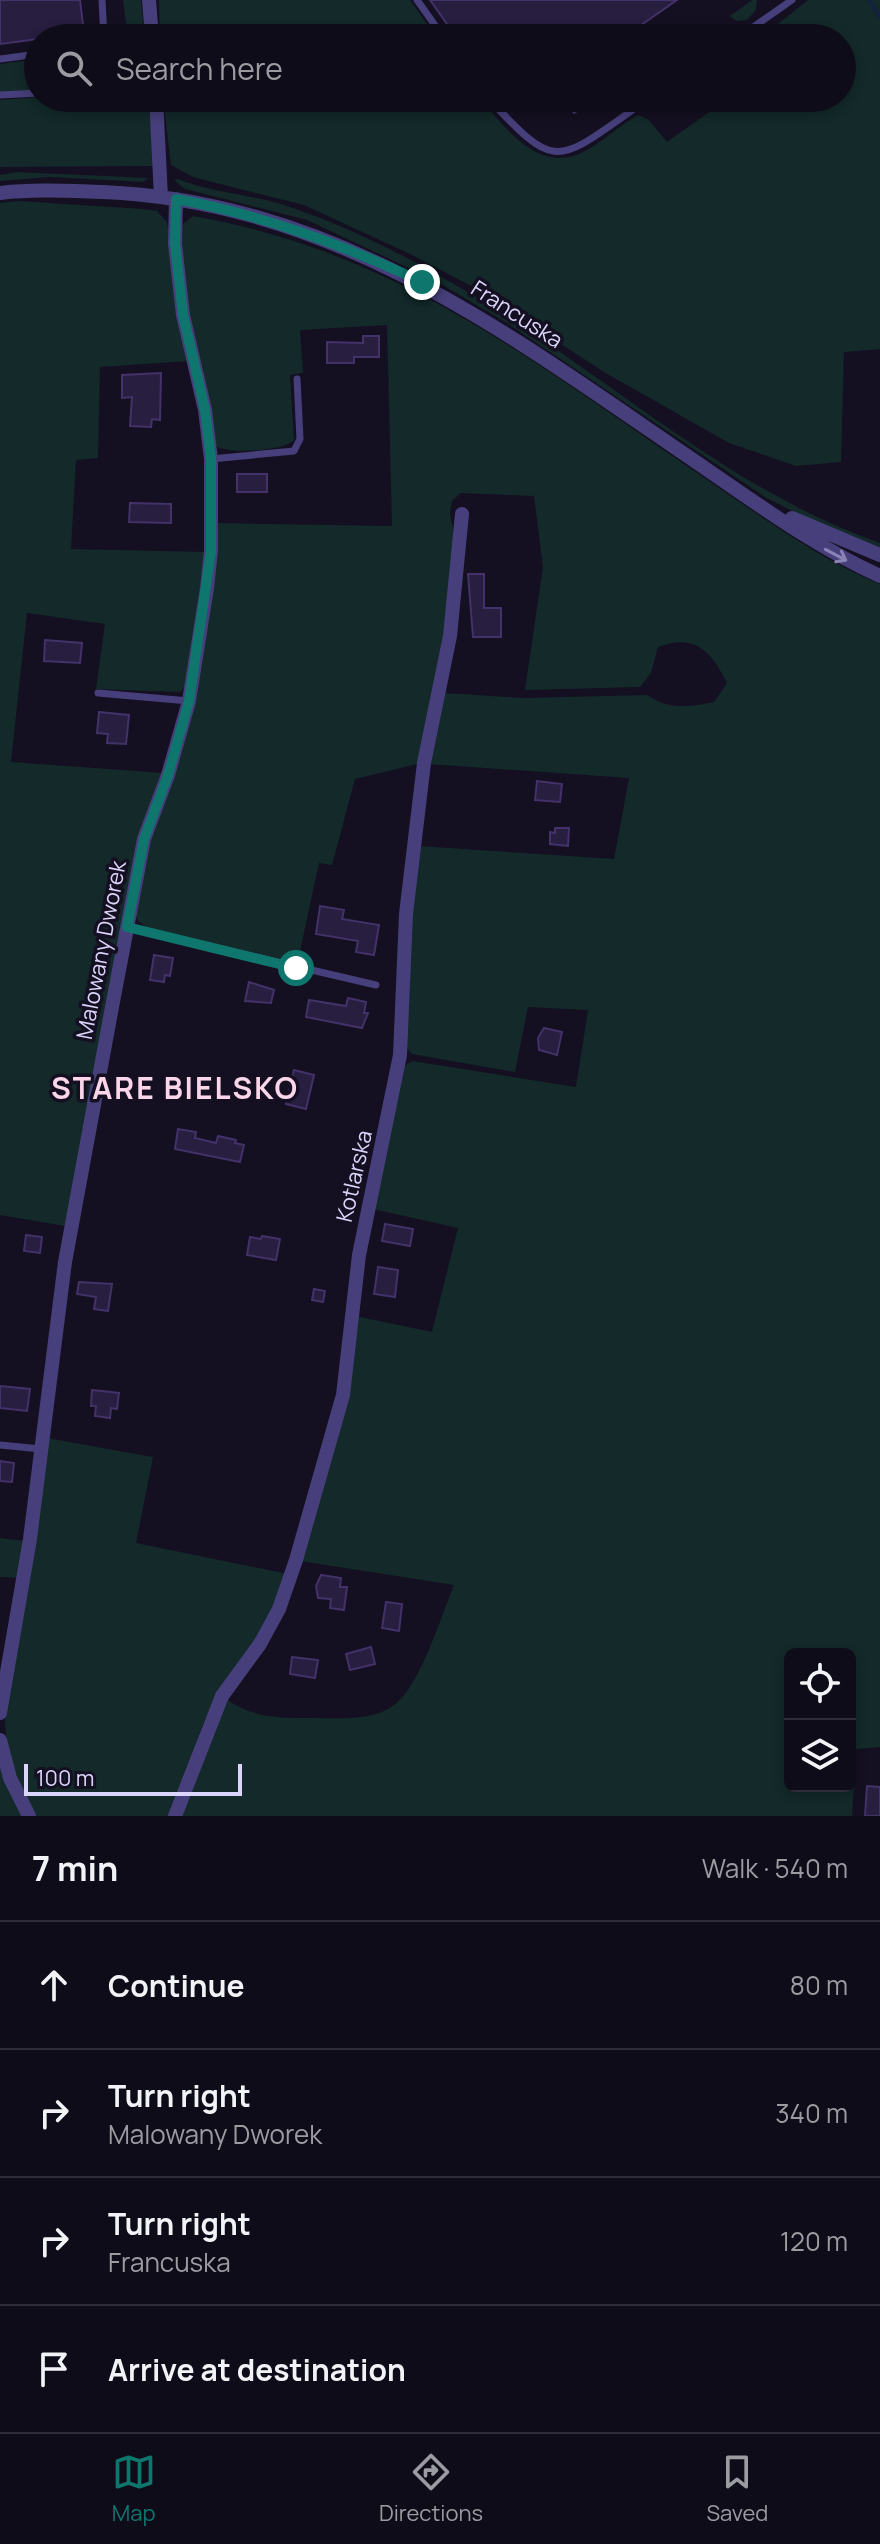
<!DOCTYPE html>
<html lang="en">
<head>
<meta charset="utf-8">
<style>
	:root { --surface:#0f0c19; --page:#1d1a26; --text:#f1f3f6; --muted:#9b9ba2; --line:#2f2c38; --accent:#0f766e }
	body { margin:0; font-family:Manrope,sans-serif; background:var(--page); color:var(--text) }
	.controls { position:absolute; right:24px; bottom:24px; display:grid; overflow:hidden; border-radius:12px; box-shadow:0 4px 12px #0003 }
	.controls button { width:72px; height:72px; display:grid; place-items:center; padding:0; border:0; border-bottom:2px solid var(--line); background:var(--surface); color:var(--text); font:40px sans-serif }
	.scale { position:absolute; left:24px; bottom:20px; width:218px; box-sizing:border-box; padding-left:8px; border:4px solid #dbd4fb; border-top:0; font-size:22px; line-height:28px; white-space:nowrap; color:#dbd4fb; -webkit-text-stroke:6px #141021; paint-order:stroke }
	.stop { position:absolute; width:24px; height:24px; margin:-18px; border:6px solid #0f766e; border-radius:50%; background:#fff }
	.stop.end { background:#0f766e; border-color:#fff; box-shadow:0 2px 8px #0008 }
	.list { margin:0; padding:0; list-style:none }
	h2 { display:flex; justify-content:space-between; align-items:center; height:104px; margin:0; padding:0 32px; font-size:34px }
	h2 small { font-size:26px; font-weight:400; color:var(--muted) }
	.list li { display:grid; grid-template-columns:52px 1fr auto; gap:24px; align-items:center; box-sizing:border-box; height:128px; padding:0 32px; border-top:2px solid var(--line) }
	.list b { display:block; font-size:30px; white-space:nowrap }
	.list p { margin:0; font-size:26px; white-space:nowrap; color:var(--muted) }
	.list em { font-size:26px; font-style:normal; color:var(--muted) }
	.icon { flex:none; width:44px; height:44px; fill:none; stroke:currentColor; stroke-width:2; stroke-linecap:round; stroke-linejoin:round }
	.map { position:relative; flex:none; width:880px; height:1816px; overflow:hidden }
	.search { position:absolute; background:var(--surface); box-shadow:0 4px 12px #0003; left:24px; right:24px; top:24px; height:88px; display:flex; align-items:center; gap:20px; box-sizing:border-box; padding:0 28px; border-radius:44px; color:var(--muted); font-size:30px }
	.sheet { height:616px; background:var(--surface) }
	nav { display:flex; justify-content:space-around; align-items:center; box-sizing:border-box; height:112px; border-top:2px solid var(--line); background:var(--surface); font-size:22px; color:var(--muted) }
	nav a { display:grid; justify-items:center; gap:4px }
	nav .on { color:var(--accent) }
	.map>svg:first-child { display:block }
</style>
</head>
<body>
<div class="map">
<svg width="880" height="1816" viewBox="0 0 880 1816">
	<rect width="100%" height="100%" fill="#141021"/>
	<path fill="#13292a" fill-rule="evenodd" d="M 123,0 L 141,0 L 144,38 L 128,38 Z
		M 159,0 L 410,0 L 437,38 L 160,38 Z
		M 752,0 L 757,0 L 756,10 L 747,20 L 736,21 L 730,16 Z
		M 808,0 L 880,0 L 880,349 L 844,352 L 841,462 L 796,466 L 729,443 L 604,372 L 475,288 L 410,254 L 304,205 L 193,177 L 171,165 L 163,98 L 479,98 C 505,126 536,173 581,153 C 601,144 618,126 638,115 L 648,119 L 667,142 L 729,98 L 842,98 L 842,38 L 760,38 Z
		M 38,59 L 38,90 L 0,92 L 0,64 Z
		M 38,97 L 148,98 L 155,166 L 0,167 L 0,100 Z
		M 18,172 L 148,178 L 143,182 L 50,177 L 0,181 L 0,175 Z
		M 178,179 C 212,193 250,194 284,205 C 349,226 412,259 471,294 C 608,375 728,490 880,543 L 880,548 L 816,523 L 765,497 L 507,323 L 434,280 L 307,220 L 185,189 L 174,180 Z
		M 18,201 L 143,209 L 157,211 L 167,222 L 189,361 L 100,367 L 98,458 L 76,460 L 71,549 L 206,552 L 185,687 L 180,692 L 96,689 L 105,624 L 27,613 L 11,762 L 164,773 L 65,1226 L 0,1215 L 0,203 Z
		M 193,216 C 399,252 536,364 703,477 C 760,515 816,558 880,584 L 880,1747 L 856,1749 L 852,1816 L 179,1816 L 225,1698 C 250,1717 277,1718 308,1718 C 334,1718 370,1722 393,1706 C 420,1687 441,1616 454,1585 L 300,1561 L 355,1316 L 432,1332 L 458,1228 L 373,1209 L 403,1067 L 412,1061 L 576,1087 L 588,1010 L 528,1007 L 515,1072 L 412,1054 L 405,1046 L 409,915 L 418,846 L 614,859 L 629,778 L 428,764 L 445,693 L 523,698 L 647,695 C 669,710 689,707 714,702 L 727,683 C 711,651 695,633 658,647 L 651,673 L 640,687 L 525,690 L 543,567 L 534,496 L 461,493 L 452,501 L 450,514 L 457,547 L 455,581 L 421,763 L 355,779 L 332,865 L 319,863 L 297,965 L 151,930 L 138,921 L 134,913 L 148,846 L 172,780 L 215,523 L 392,526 L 387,325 L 300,330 L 303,373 L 290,375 L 294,440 C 285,451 224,455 215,445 L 187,316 L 180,226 ZM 790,1654 L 850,1654 L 850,1786 L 790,1786 Z
		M 47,1438 L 153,1457 L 136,1543 L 288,1574 L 276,1608 L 203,1724 L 171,1816 L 34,1816 C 17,1781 3,1748 5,1709 Z
		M 0,1538 L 25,1541 L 20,1578 L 0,1577 Z
		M 0,1763 L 22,1816 L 0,1816 Z"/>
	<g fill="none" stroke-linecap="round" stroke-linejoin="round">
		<path stroke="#132142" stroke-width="4" d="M 869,0 L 880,18"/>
	</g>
	<path fill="#271e40" stroke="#423269" stroke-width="2" d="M 0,0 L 80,0 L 84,33 L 0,44 Z
		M 430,0 L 677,0 L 634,30 L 639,38 L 457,38 Z
		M 563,98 L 595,98 L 574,113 Z
		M 363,336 L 379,336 L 379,357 L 354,357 L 354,363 L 327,363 L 327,342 L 363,343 Z
		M 161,373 L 160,420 L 152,419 L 151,427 L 130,426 L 132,397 L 122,398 L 122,375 Z
		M 237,474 L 267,474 L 267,492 L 237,492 Z
		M 130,503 L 171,504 L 171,523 L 129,522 Z
		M 468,574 L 484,574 L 484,608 L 501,608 L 501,637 L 473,637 Z
		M 45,640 L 82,643 L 80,663 L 44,661 Z
		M 99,712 L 129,715 L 126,744 L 107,743 L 108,734 L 97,733 Z
		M 537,781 L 562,784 L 560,802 L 535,800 Z
		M 555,828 L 569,828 L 568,846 L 550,844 L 550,832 L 555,833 Z
		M 320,906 L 344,910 L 342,919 L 379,925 L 374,955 L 356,952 L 358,941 L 316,934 Z
		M 154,955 L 173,958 L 170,976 L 165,975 L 164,982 L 150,980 Z
		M 249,982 L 274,990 L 271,1003 L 245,1001 Z
		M 348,998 L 366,1002 L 364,1013 L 368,1013 L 362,1028 L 306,1017 L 309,1000 L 346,1006 Z
		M 544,1028 L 562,1032 L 557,1055 L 539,1050 L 538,1038 Z
		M 294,1070 L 314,1075 L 306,1109 L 286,1104 Z
		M 178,1129 L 196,1132 L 195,1138 L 216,1143 L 218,1136 L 236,1140 L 235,1143 L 244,1145 L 240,1162 L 175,1149 Z
		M 385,1224 L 413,1229 L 410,1246 L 382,1241 Z
		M 26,1235 L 42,1237 L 40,1253 L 24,1251 Z
		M 262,1236 L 280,1239 L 276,1260 L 247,1255 L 250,1237 L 261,1239 Z
		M 378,1267 L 398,1270 L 395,1297 L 374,1294 Z
		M 79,1282 L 112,1284 L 108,1311 L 94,1309 L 96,1297 L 77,1294 Z
		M 314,1289 L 325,1291 L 323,1302 L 312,1300 Z
		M 0,1386 L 30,1389 L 27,1411 L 0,1408 Z
		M 92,1390 L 119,1393 L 117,1409 L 111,1408 L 110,1418 L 95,1416 L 96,1406 L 91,1406 Z
		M 0,1461 L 14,1463 L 12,1482 L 0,1481 Z
		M 321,1575 L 341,1578 L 340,1587 L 347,1587 L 344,1610 L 330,1608 L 331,1599 L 318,1598 L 316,1586 Z
		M 386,1602 L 402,1604 L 399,1631 L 382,1628 Z
		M 371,1647 L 375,1664 L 350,1670 L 346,1654 Z
		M 292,1657 L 318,1660 L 315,1678 L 290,1674 Z
		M 867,1786 L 880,1787 L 880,1816 L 865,1816 Z"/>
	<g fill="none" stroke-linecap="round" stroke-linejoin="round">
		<path stroke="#473f7b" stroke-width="7" d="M 102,0 L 104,38
			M 417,0 L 444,38
			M 749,30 L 792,0
			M 0,59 L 38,54
			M 0,95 L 38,93
			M 488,98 C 555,170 555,165 634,109
			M 211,459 L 294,451 L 300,439 L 297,379
			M 98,693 L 189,701
			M 127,927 L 376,985
			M 0,1445 L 41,1449"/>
		<path stroke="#473f7b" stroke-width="14" d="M 149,0 L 152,38
			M 156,98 L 161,197
			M 0,193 C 34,189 69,191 103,192 C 331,202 499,327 680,451 C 745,495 808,543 880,576
			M 792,518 L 880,555
			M 0,1713 L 30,1539 L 65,1262 L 112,1007 L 144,839 L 168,775 L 189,701 L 207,588 L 211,551 L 211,459 L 205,410 L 183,315 L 175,244 L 176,199
			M 0,1740 L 10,1778 L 29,1816
			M 175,1816 L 222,1696 L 260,1644 L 279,1609 L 296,1560 L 343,1395 L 359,1255 L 400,1055 L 406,914 L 424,763 L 450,636 L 462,514"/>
	</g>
	<defs><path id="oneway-shaft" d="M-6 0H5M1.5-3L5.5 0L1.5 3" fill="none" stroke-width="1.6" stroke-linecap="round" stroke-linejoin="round" transform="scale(2)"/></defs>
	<use stroke="#8a82b5" href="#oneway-shaft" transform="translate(836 555) rotate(28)"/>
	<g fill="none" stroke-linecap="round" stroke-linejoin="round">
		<path stroke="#0f766e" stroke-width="10" d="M 296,968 L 127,927 L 144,839 L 168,775 L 189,701 L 211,551 L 211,459 L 205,410 L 183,315 L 175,244 L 176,199 C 263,215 341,244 422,282"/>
	</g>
	<g text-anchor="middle" stroke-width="7" stroke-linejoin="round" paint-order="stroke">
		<g font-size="22" fill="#dbd4fb" stroke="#141021">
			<text transform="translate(517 314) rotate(33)" y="8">Francuska</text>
			<text transform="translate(101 950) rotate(-79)" y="8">Malowany Dworek</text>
			<text transform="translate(354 1176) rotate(-77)" y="8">Kotlarska</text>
		</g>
		<g font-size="30" font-weight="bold" letter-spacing="2" fill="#fbd6ea" stroke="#141021">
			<text x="175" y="1099">STARE BIELSKO</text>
		</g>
	</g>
</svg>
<div class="controls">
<button><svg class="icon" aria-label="locate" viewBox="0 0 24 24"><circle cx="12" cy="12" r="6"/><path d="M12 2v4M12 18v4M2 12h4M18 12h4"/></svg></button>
<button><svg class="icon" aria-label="layers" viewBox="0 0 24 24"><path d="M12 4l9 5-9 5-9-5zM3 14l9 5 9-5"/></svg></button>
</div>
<div class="scale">100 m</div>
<div class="stop" style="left:296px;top:968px"></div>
<div class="stop end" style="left:422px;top:282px"></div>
<div class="search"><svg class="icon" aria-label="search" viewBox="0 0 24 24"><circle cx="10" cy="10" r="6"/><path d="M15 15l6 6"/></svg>Search here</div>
</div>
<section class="sheet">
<h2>7 min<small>Walk · 540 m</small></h2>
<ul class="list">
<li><svg class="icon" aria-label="ahead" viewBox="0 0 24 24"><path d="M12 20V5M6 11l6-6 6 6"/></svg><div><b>Continue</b></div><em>80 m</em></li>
<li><svg class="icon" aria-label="right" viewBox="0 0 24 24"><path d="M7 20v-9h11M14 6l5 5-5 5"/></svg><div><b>Turn right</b><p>Malowany Dworek</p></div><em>340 m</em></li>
<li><svg class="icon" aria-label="right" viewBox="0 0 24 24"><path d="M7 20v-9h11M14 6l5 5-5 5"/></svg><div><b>Turn right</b><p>Francuska</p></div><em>120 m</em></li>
<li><svg class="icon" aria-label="arrive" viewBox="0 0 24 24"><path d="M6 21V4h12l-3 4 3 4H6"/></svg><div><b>Arrive at destination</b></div></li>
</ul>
</section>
<nav>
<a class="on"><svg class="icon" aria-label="map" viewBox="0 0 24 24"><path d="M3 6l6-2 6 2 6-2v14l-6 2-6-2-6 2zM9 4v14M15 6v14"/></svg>Map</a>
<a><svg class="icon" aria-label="directions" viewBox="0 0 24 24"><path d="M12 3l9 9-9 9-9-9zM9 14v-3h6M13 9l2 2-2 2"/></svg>Directions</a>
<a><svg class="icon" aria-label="saved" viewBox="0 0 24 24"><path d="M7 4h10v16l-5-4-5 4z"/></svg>Saved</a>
</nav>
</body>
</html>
